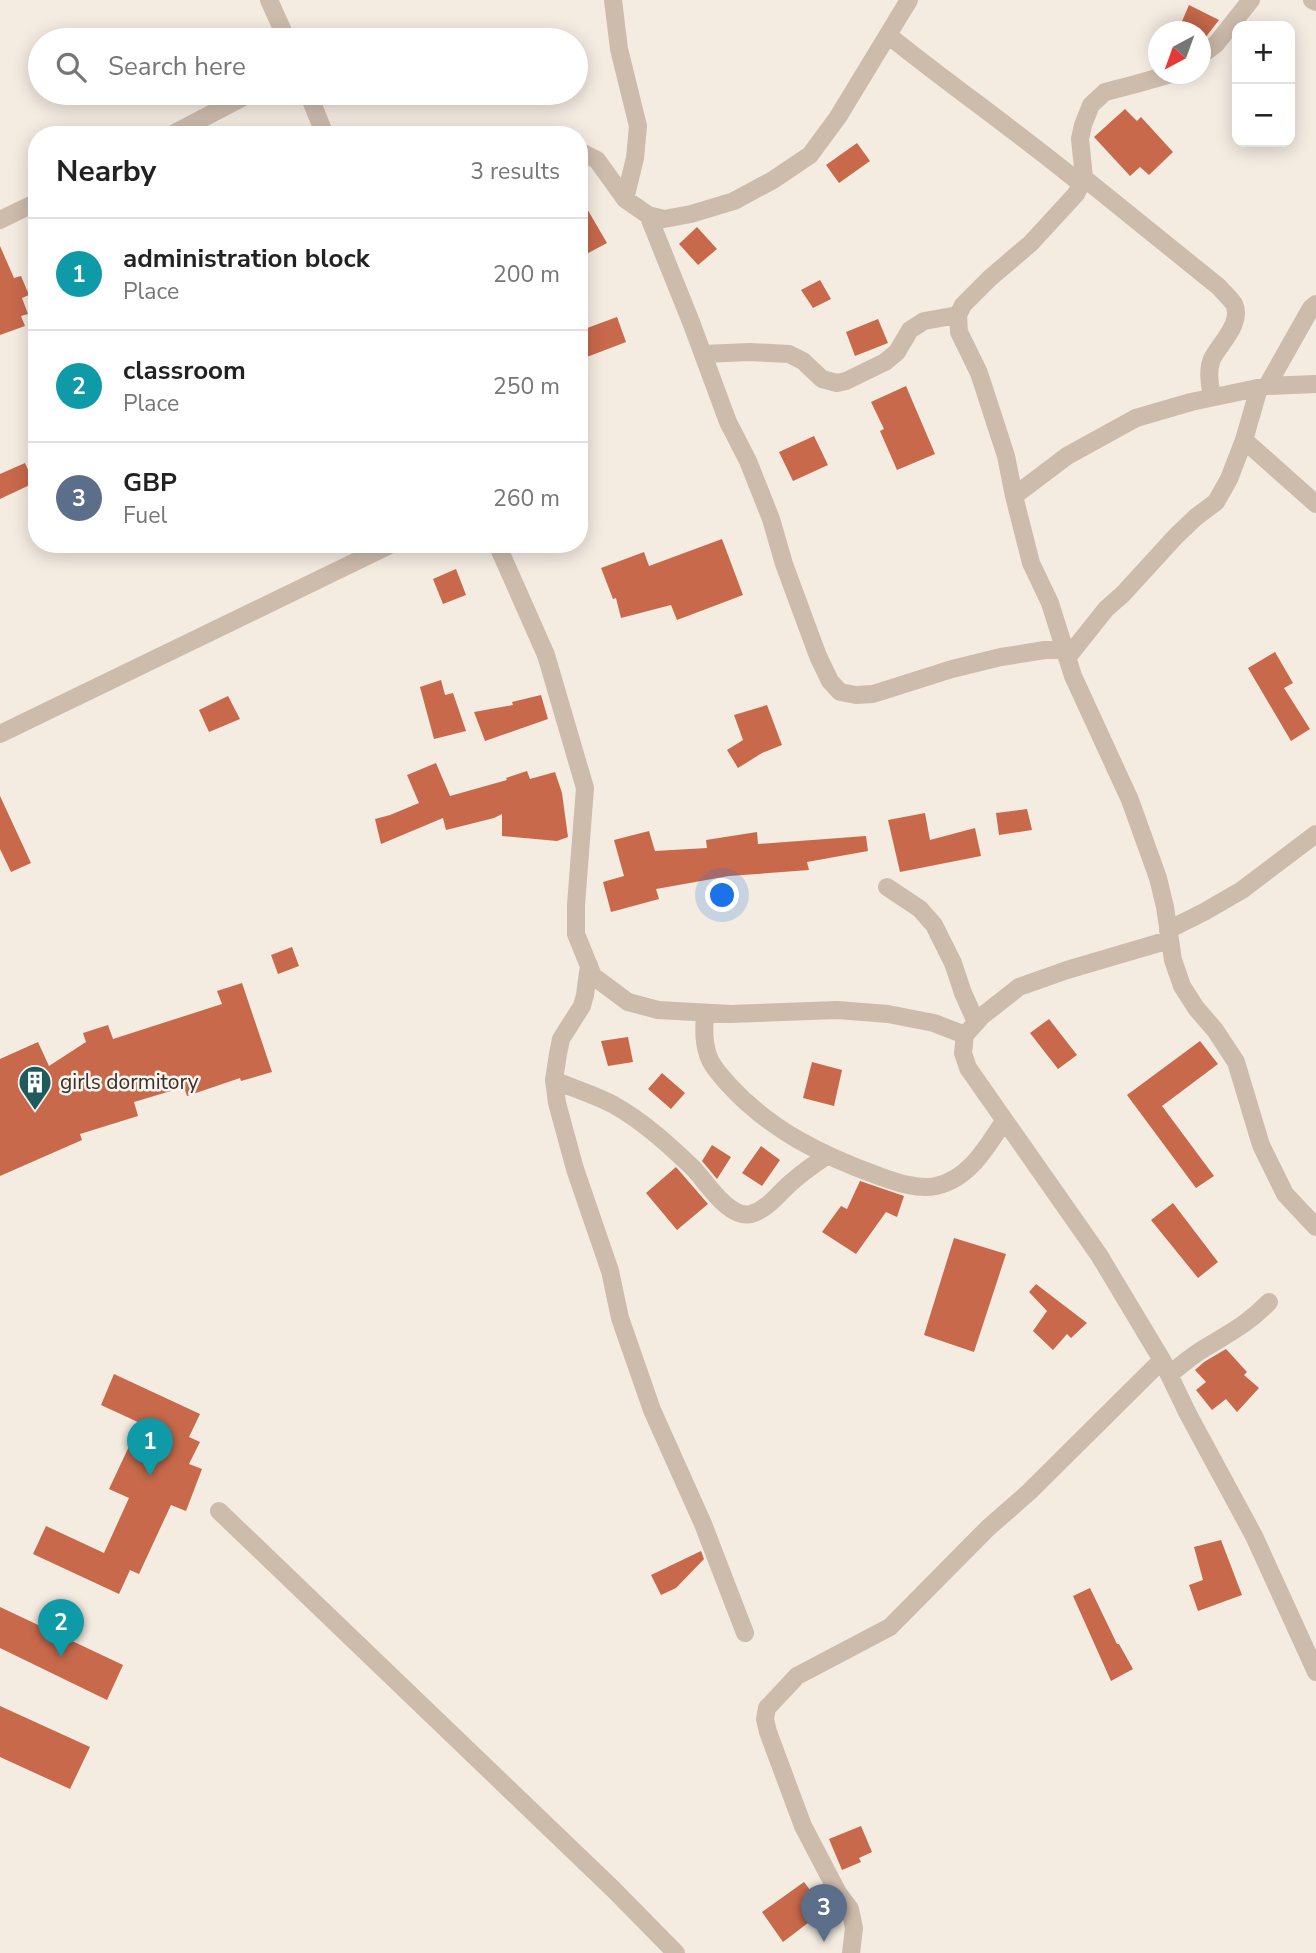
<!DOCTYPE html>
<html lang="en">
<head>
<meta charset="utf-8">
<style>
	:root { --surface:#fff; --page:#f2f2f2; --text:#222; --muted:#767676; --line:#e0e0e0; --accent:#1f5a5e }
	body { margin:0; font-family:"Nunito Sans",sans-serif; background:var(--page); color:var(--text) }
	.controls { position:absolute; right:21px; top:21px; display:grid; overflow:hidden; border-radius:14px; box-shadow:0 4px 18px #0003 }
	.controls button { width:63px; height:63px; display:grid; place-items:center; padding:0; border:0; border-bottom:2px solid var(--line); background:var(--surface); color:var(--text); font:35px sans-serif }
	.compass { position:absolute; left:1148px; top:21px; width:63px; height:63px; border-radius:50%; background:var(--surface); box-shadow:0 4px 18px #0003; rotate:221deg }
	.you { position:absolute; left:723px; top:896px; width:24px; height:24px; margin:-18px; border:5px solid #fff; border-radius:50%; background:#1a73e8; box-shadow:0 0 0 10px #1a73e833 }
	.badge { display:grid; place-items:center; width:46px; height:46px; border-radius:50%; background:var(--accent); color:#fff; font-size:23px; font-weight:700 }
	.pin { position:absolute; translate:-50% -58px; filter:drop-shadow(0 2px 4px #0008) }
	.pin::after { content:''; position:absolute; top:37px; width:24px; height:21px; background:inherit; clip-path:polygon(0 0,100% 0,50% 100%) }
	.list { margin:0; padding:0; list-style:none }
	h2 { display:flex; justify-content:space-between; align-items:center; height:91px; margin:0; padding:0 28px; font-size:30px }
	h2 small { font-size:23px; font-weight:400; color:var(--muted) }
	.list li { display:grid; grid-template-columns:46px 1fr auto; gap:21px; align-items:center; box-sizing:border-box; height:112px; padding:0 28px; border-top:2px solid var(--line) }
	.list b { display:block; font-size:26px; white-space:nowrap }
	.list p { margin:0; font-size:23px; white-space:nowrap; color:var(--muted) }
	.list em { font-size:23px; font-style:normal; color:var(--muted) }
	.icon { flex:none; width:38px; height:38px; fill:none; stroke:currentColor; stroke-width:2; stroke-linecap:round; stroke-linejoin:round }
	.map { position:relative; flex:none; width:1316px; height:1953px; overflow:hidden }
	.search { position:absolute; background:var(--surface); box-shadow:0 4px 18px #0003; left:28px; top:28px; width:560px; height:77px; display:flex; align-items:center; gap:18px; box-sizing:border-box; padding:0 24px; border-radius:38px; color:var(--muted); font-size:26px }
	.panel { position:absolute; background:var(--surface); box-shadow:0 4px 18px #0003; left:28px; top:126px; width:560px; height:427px; border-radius:28px }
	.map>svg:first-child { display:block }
</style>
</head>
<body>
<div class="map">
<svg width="1316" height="1953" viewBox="0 0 1316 1953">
	<rect width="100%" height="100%" fill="#f4ebe1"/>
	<path fill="#c8694b" d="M 1189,5 L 1219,20 L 1205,38 L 1200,35 L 1200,32 L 1192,32 L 1180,26 Z
		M 1125,109 L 1137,121 L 1141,117 L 1173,152 L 1149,175 L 1140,167 L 1130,176 L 1094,137 Z
		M 857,143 L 870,161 L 839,183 L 826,165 Z
		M 579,195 L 607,243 L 579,258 Z
		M 697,227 L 717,249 L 698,265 L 679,244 Z
		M 0,246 L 14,278 L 21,276 L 29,295 L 22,298 L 28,314 L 21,316 L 25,326 L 0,335 Z
		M 820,280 L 831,299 L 813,308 L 801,290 Z
		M 617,317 L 626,342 L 579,360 L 579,331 Z
		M 878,319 L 888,343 L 855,356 L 846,332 Z
		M 906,386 L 935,454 L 897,470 L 880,431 L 884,429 L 871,402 Z
		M 814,436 L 828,465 L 793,481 L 779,452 Z
		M 25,463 L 34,483 L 0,499 L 0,474 Z
		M 722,539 L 743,595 L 677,620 L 671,605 L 621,618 L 616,598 L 613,599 L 601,568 L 644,552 L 649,566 Z
		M 456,569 L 466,595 L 443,604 L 433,579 Z
		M 1275,652 L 1293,683 L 1284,688 L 1310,729 L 1291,741 L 1248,668 Z
		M 441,680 L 445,695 L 453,693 L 466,731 L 434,739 L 420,687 Z
		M 541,695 L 548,719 L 485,741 L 474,712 L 513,705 L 512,702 Z
		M 228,696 L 240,719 L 209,732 L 199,710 Z
		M 767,705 L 782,745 L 762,753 L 738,768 L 727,750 L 743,740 L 734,715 Z
		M 436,763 L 450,796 L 507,780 L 506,778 L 527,771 L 530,779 L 555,772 L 562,793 L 568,837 L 557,841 L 502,836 L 502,814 L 494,818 L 446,830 L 443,818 L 381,844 L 375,819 L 390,815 L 419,803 L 407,775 Z
		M 0,796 L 31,863 L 11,872 L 0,849 Z
		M 1027,809 L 1032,830 L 999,835 L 996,813 Z
		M 925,813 L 930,840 L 975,828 L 981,856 L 900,872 L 888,820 Z
		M 649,831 L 655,851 L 707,848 L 706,840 L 757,832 L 758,844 L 866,836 L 868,851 L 807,862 L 809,870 L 729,876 L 656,889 L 659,899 L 611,912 L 603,882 L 624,876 L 614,840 Z
		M 292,947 L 299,966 L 278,974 L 271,955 Z
		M 242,983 L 272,1072 L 241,1081 L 240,1078 L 187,1096 L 184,1087 L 134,1102 L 138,1116 L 80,1134 L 82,1140 L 0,1176 L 0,1059 L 38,1042 L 49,1066 L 86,1042 L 83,1033 L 108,1025 L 113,1039 L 222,1004 L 217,991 Z
		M 1049,1019 L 1077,1055 L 1058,1069 L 1030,1033 Z
		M 628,1037 L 633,1062 L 608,1066 L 601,1041 Z
		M 1200,1041 L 1218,1064 L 1162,1106 L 1214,1176 L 1196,1188 L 1127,1095 Z
		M 812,1062 L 842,1070 L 834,1106 L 803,1098 Z
		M 662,1073 L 685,1093 L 671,1109 L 648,1089 Z
		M 712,1145 L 731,1157 L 717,1179 L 702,1161 Z
		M 761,1146 L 780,1160 L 762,1186 L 742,1173 Z
		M 676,1167 L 708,1204 L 677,1230 L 646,1193 Z
		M 860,1181 L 904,1196 L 897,1217 L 886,1212 L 856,1254 L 822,1232 L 841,1206 L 847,1209 Z
		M 1173,1203 L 1218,1262 L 1198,1278 L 1151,1220 Z
		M 954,1238 L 1006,1254 L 974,1352 L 924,1335 Z
		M 1036,1284 L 1087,1323 L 1071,1338 L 1067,1334 L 1053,1350 L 1033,1331 L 1047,1311 L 1029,1292 Z
		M 1226,1349 L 1247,1372 L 1244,1375 L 1259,1388 L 1237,1412 L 1226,1399 L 1212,1410 L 1196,1390 L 1206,1382 L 1195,1370 L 1204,1362 Z
		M 114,1374 L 200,1414 L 189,1437 L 200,1442 L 189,1464 L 202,1469 L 186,1511 L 171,1505 L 139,1574 L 130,1570 L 119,1594 L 33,1554 L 46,1526 L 104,1553 L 129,1498 L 109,1489 L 140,1423 L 101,1405 Z
		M 1221,1540 L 1242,1595 L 1198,1611 L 1189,1585 L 1203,1580 L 1194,1547 Z
		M 701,1551 L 704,1559 L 676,1588 L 661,1595 L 651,1575 Z
		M 1090,1588 L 1117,1644 L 1119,1644 L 1133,1669 L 1111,1681 L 1073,1596 Z
		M 0,1607 L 123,1665 L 107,1700 L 0,1648 Z
		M 0,1706 L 90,1747 L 70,1789 L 0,1757 Z
		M 861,1826 L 872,1852 L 859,1858 L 861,1862 L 842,1870 L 829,1839 Z
		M 804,1882 L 825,1910 L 783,1942 L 762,1912 Z"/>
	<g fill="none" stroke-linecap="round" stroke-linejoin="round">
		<path stroke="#cdbbac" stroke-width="18" d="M 269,0 L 287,40
			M 613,0 L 619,49 L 638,126 L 635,158 L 625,199
			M 1312,0 L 1316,2
			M 888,35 C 951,86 1018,132 1081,184
			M 1200,56 L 1216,44 L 1251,0
			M 1171,74 L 1136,84 L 1105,92 L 1091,105 L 1083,125 L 1080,139 L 1084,178 L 1076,194 L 1031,243 L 990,278 L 963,305 L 958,315 L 959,332 L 979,373 L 1006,456 L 1014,496 L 1031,563 L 1050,603 L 1073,676 L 1130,800 L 1158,878 L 1165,907 L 1173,960 L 1182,986 L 1196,1008 L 1215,1030 L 1236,1062 L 1261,1145 L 1285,1194 L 1316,1227
			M 308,93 L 325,135
			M 171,135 L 251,93
			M 579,151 L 597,160 L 625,199 L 648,215 L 664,219 L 691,214 L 734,201 L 773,180 L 810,155 L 838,117 L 909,0
			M 1084,178 L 1219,287 C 1223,292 1230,298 1234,304 C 1243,323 1220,343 1212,359 C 1207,371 1210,385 1212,397
			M 648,215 L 691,322 L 728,422 L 748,461 L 771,519 L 784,564 L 818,656 L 830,681 L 840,692 L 856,695 L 873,694 L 952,669 L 1001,657 L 1045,650 L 1065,650
			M 0,220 L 37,202
			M 703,354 L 750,352 L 789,354 L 803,361 L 822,379 L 837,383 L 846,381 L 885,362 L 897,352 L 910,330 L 924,321 L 958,315
			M 1267,386 L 1311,308 L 1316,304
			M 1244,440 L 1316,504
			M 1014,496 L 1067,456 L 1136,418 L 1191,402 L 1267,386 L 1316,384
			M 497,544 L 546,655 L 585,788 L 576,905 L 576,934 L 593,976 L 628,1002 L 658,1010 L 731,1014 L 837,1010 L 888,1014 L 934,1023 L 965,1035
			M 1067,658 L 1106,609 L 1123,594 L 1176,536 L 1196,517 L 1216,502 L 1229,479 L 1244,440 L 1259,388
			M 0,734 L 392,544
			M 887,887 L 920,909 L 934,925 L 953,963 L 963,993 L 976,1022
			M 1168,930 L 1204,912 L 1242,890 L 1316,834
			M 1169,940 L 1067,970 L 1019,987 L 982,1016 L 965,1035 L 963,1053 L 968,1068 L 1099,1255 L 1162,1360 L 1188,1414 L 1254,1536 L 1316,1672
			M 589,965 L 585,995 L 582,1006 L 561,1039 L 558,1054 L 554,1080 L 557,1103 L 575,1169 L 610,1271 L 620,1318 L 652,1410 L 703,1524 L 745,1633
			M 705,1013 C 704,1028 703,1045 710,1060 C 714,1069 723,1078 729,1085 C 770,1130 823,1156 879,1176 C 896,1182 918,1190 936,1186 C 969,1179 987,1147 1004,1121
			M 554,1080 C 572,1088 598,1096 614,1105 C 644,1122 669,1145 694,1169 C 707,1183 729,1219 751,1214 C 769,1209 780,1191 793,1181 C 804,1171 816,1163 828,1155
			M 1169,1375 C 1182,1364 1195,1353 1210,1345 C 1233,1331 1250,1322 1269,1302
			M 219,1511 L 613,1889 L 676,1953
			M 851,1953 L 854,1928 L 850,1909 L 838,1893 L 803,1826 L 768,1732 L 765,1719 L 767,1708 L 797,1676 L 890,1627 L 988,1528 L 1029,1492 L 1162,1360"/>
	</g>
	<defs>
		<symbol id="building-pin" viewBox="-11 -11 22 30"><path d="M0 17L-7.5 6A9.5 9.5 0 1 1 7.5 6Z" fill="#1f5a5e" stroke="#fbf5ee"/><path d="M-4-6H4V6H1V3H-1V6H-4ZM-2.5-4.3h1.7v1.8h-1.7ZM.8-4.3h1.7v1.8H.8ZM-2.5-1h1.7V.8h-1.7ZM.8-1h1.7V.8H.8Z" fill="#fff"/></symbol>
	</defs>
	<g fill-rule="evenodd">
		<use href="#building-pin" x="16" y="1063" width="38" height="52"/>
	</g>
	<g text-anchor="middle" stroke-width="5" stroke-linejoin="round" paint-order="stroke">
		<g font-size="21" fill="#3b302b" stroke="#fbf5ee" text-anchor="start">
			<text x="60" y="1089">girls dormitory</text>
		</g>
	</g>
</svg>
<div class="controls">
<button>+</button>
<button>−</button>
</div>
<svg class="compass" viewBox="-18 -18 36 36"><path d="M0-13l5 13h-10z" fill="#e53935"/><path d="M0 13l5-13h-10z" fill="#767676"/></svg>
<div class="you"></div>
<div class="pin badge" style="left:150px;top:1476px;background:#0f9aa8">1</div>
<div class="pin badge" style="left:61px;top:1657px;background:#0f9aa8">2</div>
<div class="pin badge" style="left:824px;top:1942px;background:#5c6f8a">3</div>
<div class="search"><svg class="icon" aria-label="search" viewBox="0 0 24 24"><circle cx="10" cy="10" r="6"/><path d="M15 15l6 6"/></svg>Search here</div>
<section class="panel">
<h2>Nearby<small>3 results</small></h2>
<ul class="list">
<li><span class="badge" style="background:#0f9aa8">1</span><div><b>administration block</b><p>Place</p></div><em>200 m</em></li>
<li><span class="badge" style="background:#0f9aa8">2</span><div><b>classroom</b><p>Place</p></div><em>250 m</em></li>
<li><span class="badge" style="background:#5c6f8a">3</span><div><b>GBP</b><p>Fuel</p></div><em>260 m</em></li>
</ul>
</section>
</div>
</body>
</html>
